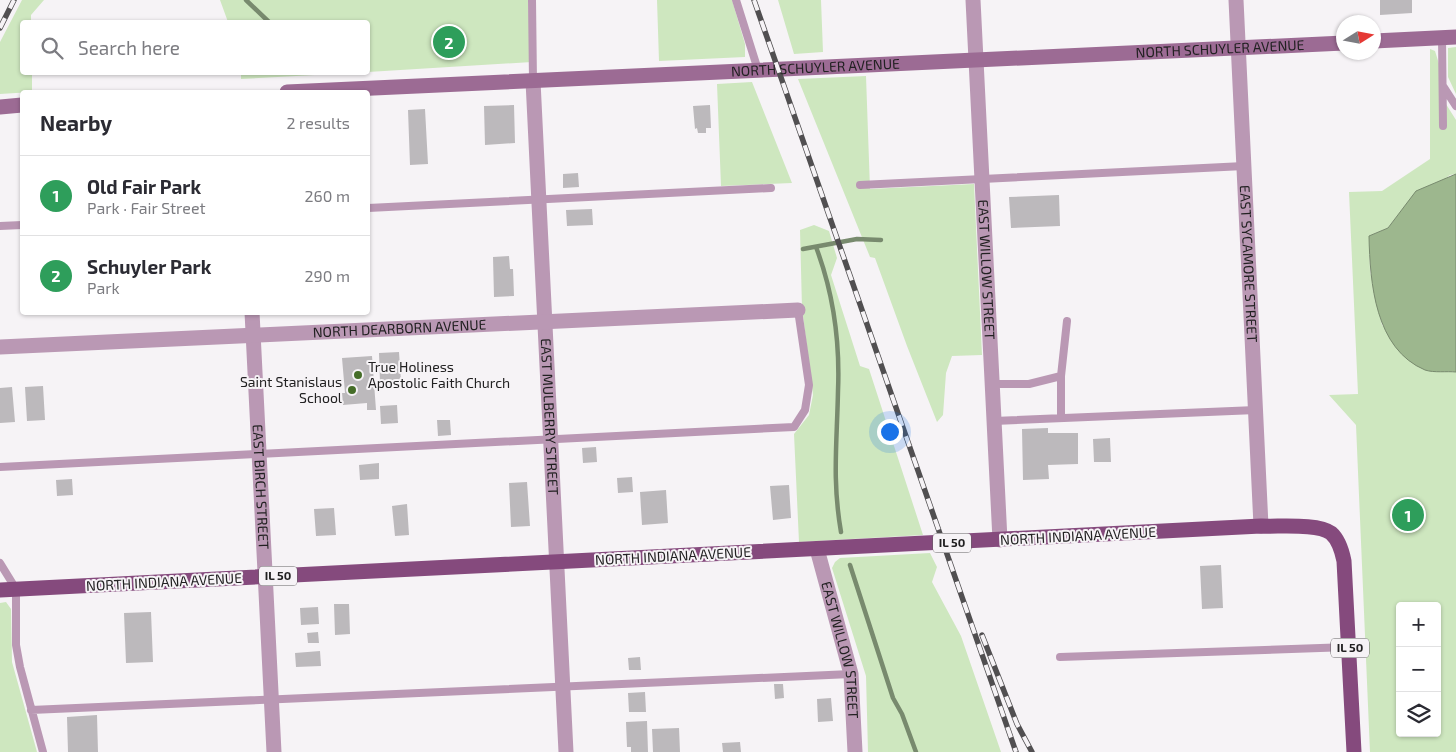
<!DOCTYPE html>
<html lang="en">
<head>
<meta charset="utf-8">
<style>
	:root { --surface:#fff; --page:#f7f7f7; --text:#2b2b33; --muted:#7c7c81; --line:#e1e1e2; --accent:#456d28 }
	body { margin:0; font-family:"Exo 2",sans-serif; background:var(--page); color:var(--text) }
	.controls { position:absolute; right:15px; bottom:15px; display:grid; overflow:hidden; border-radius:5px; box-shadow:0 1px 4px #0004 }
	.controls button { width:45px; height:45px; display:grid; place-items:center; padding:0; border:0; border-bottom:1px solid var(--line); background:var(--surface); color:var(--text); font:25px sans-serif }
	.compass { position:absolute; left:1336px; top:15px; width:45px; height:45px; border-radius:50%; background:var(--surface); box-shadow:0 1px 4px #0004; rotate:79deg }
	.you { position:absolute; left:889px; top:431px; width:18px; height:18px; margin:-12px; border:4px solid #fff; border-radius:50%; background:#1a73e8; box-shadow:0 0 0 8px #1a73e833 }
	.badge { display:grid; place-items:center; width:32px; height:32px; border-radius:50%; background:var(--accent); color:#fff; font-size:16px; font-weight:700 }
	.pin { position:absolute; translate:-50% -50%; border:2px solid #fff; box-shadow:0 1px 5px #0006 }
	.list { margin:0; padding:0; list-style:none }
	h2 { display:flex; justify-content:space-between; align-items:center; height:65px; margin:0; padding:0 20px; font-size:21px }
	h2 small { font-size:16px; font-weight:400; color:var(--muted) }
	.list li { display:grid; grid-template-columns:32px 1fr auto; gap:15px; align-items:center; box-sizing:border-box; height:80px; padding:0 20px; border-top:1px solid var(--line) }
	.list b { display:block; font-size:19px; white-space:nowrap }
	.list p { margin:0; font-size:16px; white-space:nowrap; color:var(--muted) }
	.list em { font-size:16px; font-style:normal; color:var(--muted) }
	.icon { flex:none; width:28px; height:28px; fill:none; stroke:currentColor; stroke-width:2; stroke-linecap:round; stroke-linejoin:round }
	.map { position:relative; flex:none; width:1456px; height:752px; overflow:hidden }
	.search { position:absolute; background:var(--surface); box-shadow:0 1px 4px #0004; left:20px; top:20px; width:350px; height:55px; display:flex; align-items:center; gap:12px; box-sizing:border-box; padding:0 18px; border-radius:5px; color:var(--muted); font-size:19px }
	.panel { position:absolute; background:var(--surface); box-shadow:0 1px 4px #0004; left:20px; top:90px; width:350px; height:225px; border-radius:5px }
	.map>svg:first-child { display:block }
</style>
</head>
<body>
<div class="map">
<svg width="1456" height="752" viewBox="0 0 1456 752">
	<rect width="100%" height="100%" fill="#f6f3f6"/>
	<path fill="#cee7bf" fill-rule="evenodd" d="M 22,0 L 44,0 L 31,15 L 31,22 L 22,22 L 22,72 L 32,73 L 32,92 L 0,94 L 0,42 Z
		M 220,0 L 528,0 L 532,62 L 368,72 L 368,22 L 228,22 Z
		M 657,0 L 732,0 L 745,44 L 745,57 L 659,61 Z
		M 778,0 L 821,0 L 823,52 L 794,54 Z
		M 1456,47 L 1456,94 L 1448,77 L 1448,48 Z
		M 1430,49 L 1435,51 L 1440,67 L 1439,93 L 1456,120 L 1456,174 L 1450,175 L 1397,216 L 1388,228 L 1369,236 L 1370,271 L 1382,325 L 1427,370 L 1456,372 L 1456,752 L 1370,752 L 1356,425 L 1329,395 L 1358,394 L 1349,192 L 1382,191 L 1430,159 ZM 1400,606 L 1437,606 L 1437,733 L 1400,733 Z
		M 241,73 L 241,72 L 352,73 L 241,79 Z
		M 866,76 L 870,189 L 974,184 L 982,355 L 952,356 L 946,373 L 943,415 L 937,422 L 907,346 L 875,258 L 870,257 L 798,79 Z
		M 752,82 L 792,183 L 721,186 L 717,84 Z
		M 814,225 L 829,231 L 837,258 L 831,275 L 860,366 L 869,369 L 923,535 L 799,542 L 794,434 L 809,415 L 813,395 L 802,308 L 800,230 Z
		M 930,553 L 937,567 L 932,582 L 961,636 L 1001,752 L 868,752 L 866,676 L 832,568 L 835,562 L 840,558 Z
		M 6,602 L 11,609 L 12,662 L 37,752 L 0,752 L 0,603 Z"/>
	<path fill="#9db78e" stroke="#788a6e" d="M 1456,174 L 1456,372 C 1447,371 1434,373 1425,370 C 1375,349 1370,283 1369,236 L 1388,228 L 1416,191 Z"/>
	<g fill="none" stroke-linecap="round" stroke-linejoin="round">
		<path stroke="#788a6e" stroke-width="4.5" d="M 246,0 L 269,22
			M 816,247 C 833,292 840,343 838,391 C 837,443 832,480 841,532
			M 803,249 L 857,239 L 881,240
			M 850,565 L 893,698 L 902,714 L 916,752"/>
	</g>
	<path fill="#bcb9bc" d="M 1380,0 L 1412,0 L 1412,13 L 1380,15 Z
		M 514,105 L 515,143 L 485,145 L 484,106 Z
		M 710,105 L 711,128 L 706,128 L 706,133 L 698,133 L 697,128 L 695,129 L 693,106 Z
		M 425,109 L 428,164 L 410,165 L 408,110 Z
		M 578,173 L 579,187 L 563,188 L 563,174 Z
		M 1059,195 L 1060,226 L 1011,228 L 1009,197 Z
		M 592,209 L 593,225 L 567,226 L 566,210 Z
		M 509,256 L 510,269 L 513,269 L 514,296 L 494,297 L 493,257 Z
		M 399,352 L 401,381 L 380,382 L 379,353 Z
		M 372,356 L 376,410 L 367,410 L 367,403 L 343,405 L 342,393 L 345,393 L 342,358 Z
		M 43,386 L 45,420 L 27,421 L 25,387 Z
		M 12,387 L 15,422 L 0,423 L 0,388 Z
		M 397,405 L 398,423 L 381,424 L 380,406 Z
		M 437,420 L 450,420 L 451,435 L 438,436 Z
		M 1048,428 L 1048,433 L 1078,433 L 1078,464 L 1048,465 L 1049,479 L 1023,480 L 1022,429 Z
		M 1110,438 L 1111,462 L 1094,462 L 1093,439 Z
		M 596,447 L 597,462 L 583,463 L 582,448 Z
		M 379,463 L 379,479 L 360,480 L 359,465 Z
		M 632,477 L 633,492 L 618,493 L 617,478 Z
		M 72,479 L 73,495 L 57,496 L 56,480 Z
		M 527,482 L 530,526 L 511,527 L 509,483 Z
		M 789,485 L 791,518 L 773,520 L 770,486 Z
		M 666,490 L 668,523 L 642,525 L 640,492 Z
		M 407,504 L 409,535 L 395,536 L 392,506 Z
		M 334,508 L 336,535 L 316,536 L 314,509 Z
		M 1221,565 L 1223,608 L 1202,609 L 1200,566 Z
		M 334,604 L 349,604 L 350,634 L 335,635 Z
		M 318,607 L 319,624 L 301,625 L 300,608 Z
		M 151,612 L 153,662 L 126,663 L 124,613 Z
		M 318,632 L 319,643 L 308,643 L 307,633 Z
		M 320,651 L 321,666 L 296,667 L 295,653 Z
		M 640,657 L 641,670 L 629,670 L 628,658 Z
		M 774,684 L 783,684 L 784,698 L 775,699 Z
		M 645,692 L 646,712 L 629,712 L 628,693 Z
		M 831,698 L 833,721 L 818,722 L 817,699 Z
		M 97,715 L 98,752 L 68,752 L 67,717 Z
		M 647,721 L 648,752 L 631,752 L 631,747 L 627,747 L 626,722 Z
		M 679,728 L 680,752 L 653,752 L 652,729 Z
		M 740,742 L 741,752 L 723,752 L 722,743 Z"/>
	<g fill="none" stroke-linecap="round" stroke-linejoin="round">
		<path stroke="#ba98b4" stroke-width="8" d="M 532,0 L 533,81
			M 736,0 L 758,70
			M 1442,38 L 1443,126
			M 1443,86 L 1456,106
			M 860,185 L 1244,166
			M 368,208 L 771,188
			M 0,226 L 22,225
			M 993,384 L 1029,384 L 1061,376 L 1067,321
			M 1061,418 L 1061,376
			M 994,421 L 1256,410
			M 0,467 L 794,427 L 805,410 L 809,385 L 798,310
			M 0,563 L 16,589 L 16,645 L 20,667 L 43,752
			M 1060,657 L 1349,647
			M 31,710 L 851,674"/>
		<g stroke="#ba98b4" stroke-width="15">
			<path id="s1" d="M 973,0 L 1000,540"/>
			<path id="s2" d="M 1236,0 L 1261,526"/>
			<path id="s3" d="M 533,81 L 566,752"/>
			<path id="s4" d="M 252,312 L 274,752"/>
			<path id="s5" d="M 0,347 L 798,310"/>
			<path id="s6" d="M 817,549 L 851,674 L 855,752"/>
		</g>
		<g stroke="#9c6b94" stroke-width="15">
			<path d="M 1374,41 L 1456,37"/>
			<path id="s7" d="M 287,92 L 1344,43"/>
			<path d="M 0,107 L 22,105"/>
		</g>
		<path stroke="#854a7d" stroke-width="15" d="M 0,590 L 1261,526 C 1278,527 1318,523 1331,533 C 1339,540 1342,551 1344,561 L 1354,752"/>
		<defs>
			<path id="rail" d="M 754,0 L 1016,752
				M 0,28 L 14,0
				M 982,635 L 1017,724 L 1032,752"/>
		</defs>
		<use href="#rail" stroke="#514f51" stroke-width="5.5"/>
		<use href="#rail" stroke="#f6f3f6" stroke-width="4" stroke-dasharray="11" stroke-linecap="butt"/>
	</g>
	<g fill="#456d28" stroke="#f6f3f6" stroke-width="2">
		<circle cx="358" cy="375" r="5"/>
		<circle cx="352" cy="390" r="5"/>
	</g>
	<g text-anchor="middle" stroke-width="4" stroke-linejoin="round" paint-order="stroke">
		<g fill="#f6f3f6" stroke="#626062" stroke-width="1">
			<rect x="933" y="533.5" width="38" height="19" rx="4"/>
			<rect x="259" y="566.5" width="38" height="19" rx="4"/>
			<rect x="1331" y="638.5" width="38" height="19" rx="4"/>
		</g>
		<g font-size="12" font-weight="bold" fill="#222122">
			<text x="952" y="547">IL 50</text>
			<text x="278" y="580">IL 50</text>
			<text x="1350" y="652">IL 50</text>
		</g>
		<g font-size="14" fill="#222122" stroke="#f6f3f6">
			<text dy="5" stroke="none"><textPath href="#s7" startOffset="934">NORTH SCHUYLER AVENUE</textPath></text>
			<text dy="5" stroke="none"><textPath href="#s7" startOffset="529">NORTH SCHUYLER AVENUE</textPath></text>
			<text dy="5" stroke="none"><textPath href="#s2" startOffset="264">EAST SYCAMORE STREET</textPath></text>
			<text dy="5" stroke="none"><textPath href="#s1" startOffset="270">EAST WILLOW STREET</textPath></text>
			<text dy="5" stroke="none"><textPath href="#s5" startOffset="400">NORTH DEARBORN AVENUE</textPath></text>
			<text dy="5" stroke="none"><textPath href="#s3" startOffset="336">EAST MULBERRY STREET</textPath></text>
			<text dy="5" stroke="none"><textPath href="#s4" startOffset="175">EAST BIRCH STREET</textPath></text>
			<text transform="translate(1078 536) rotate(-3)" y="5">NORTH INDIANA AVENUE</text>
			<text transform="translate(673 556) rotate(-3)" y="5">NORTH INDIANA AVENUE</text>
			<text transform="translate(164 582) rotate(-3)" y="5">NORTH INDIANA AVENUE</text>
			<text dy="5" stroke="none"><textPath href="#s6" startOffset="104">EAST WILLOW STREET</textPath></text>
		</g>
		<g font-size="14" fill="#222122" stroke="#f6f3f6" text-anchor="start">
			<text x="368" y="372">True Holiness<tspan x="368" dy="16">Apostolic Faith Church</tspan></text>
			<text x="342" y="387" text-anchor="end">Saint Stanislaus<tspan x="342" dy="16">School</tspan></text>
		</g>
	</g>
</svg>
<div class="controls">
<button>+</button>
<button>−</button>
<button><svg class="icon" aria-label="layers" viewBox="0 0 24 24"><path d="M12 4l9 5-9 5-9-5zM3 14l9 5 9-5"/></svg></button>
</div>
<svg class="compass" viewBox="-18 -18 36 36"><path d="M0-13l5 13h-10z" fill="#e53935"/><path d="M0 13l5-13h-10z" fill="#7c7c81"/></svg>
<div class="you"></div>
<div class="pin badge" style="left:1408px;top:515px;background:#2e9e5b">1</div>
<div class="pin badge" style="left:449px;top:42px;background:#2e9e5b">2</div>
<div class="search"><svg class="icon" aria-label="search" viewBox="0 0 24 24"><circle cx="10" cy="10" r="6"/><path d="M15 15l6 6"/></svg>Search here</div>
<section class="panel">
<h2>Nearby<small>2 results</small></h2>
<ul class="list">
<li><span class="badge" style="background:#2e9e5b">1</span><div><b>Old Fair Park</b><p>Park · Fair Street</p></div><em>260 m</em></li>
<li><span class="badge" style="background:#2e9e5b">2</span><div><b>Schuyler Park</b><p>Park</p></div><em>290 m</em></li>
</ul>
</section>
</div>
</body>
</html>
